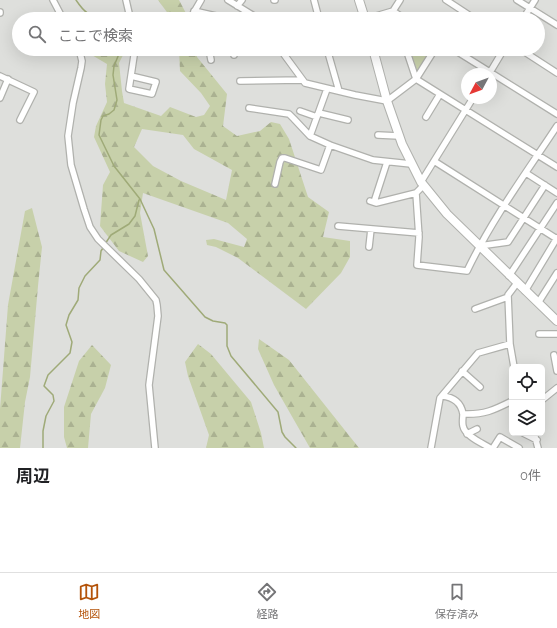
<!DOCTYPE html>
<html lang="ja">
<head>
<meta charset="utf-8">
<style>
	:root { --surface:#fff; --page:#f6f6f6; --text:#202124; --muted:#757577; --line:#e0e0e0; --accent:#b45309 }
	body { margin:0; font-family:Raleway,"Noto Sans JP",sans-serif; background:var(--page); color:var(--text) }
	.controls { position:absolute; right:12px; bottom:12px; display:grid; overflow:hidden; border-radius:6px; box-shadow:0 4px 16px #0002 }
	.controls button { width:36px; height:36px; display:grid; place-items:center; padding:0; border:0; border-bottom:1px solid var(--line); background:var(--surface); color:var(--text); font:20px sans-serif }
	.compass { position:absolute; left:461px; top:68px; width:36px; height:36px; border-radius:50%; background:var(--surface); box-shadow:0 4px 16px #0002; rotate:229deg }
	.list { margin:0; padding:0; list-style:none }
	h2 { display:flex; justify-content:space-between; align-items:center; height:52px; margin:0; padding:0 16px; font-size:17px }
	h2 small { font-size:13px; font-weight:400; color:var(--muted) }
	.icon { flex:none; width:22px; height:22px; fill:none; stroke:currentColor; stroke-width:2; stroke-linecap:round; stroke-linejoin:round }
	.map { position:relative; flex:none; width:557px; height:448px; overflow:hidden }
	.search { position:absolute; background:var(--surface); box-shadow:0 4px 16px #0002; left:12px; right:12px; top:12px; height:44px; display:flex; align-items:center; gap:10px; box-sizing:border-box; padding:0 14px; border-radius:22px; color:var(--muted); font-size:15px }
	.sheet { height:124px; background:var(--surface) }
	nav { display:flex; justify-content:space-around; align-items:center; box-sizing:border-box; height:56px; border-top:1px solid var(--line); background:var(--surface); font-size:11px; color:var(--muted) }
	nav a { display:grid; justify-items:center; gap:2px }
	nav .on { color:var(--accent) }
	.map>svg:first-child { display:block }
</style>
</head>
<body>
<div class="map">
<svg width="557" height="448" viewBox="0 0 557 448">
	<defs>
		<pattern id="forest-firs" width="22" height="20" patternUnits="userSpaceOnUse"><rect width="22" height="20" fill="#c7d0aa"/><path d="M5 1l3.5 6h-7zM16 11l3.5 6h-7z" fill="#aab191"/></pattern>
	</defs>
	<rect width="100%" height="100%" fill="#dedfdc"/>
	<path fill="url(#forest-firs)" fill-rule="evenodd" d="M 158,0 L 179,0 L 189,19 L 172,19 Z
		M 98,14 L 121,15 L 124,19 L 96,19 Z
		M 85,49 L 126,49 L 119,63 L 122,91 L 124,103 L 161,116 L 170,107 L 196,117 L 204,115 L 210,106 L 201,93 L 180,71 L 179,49 L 196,49 L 197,57 L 227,94 L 223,126 L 237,136 L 260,131 L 271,122 L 280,124 L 289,139 L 308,197 L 329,212 L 323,237 L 350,241 L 350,257 L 341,273 L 306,309 L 238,258 L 216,247 L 207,245 L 206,240 L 214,239 L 244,247 L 247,239 L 228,223 L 143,193 L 140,213 L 148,256 L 143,262 L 119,251 L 100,226 L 103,185 L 110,172 L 94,137 L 96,126 L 107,102 L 105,84 L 107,64 L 85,51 ZM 142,129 L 183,135 L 194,149 L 232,170 L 226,200 L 181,181 L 153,166 L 134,147 Z
		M 32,208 L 42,247 L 38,286 L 30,377 L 25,402 L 20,448 L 0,448 L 0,409 L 8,305 L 25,211 Z
		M 259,339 L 289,360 L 359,448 L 310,448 L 274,385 L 258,349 Z
		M 198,344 L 211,354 L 251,402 L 261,433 L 264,448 L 206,448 L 209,435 L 188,376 L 185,362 Z
		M 92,345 L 111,365 L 105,388 L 91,414 L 88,448 L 67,448 L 64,437 L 64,407 L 79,361 Z"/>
	<path fill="#c7d0aa" d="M 410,49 L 433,49 L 417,71 Z"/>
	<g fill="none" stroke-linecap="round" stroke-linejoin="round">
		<path stroke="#9faa78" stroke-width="1.5" d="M 76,0 C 88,18 91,14 110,19
			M 121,49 L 114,66 L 113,75 L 117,100 L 114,110 L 109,114 L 103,116 L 101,120 L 99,135 L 114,166 L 140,199 L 154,229 L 164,270 L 205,317 L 213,321 L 225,323 L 227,325 L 227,346 L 231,356 L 278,412 L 282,432 L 285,437 L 296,448
			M 105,244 L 111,235 L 129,224 L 135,216 L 139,200
			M 43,448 L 43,431 L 46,416 L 54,401 L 53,395 L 44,386 L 48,375 L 70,353 L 72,342 L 66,325 L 69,315 L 78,300 L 79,288 L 85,276 L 100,260 L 101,251 L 103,248"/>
		<defs>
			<path id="street" d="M 53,0 L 63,19
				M 126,0 L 129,13 L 132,19
				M 228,0 L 254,16 L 257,19
				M 274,0 L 275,0
				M 314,0 L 319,19
				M 446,0 L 475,19
				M 517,0 L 557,25
				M 237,6 L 242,0
				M 194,11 L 229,19
				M 393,11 L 405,19
				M 0,12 L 0,13
				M 190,19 L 201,0
				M 366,19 L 393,11 L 400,0
				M 523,19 L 535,0
				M 79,49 L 82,61 L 81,68 L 73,103 L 68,136 L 71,165 L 84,209 L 90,227 L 98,239 L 139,279 L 156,300 L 157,305 L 158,316 L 149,385 L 155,448
				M 209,49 L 211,60
				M 280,49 L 305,83 L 355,95 L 387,101 L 416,79 L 435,49
				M 327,49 L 339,91
				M 406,49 L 416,79 L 557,167
				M 453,49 L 557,114
				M 520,49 L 557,73
				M 234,55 L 234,49
				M 489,74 L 504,49
				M 0,76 L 34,92 L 20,120
				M 131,76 L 156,82 L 152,94 L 129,89 C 131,75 133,62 135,49
				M 240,81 L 302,80
				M 0,98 L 8,79
				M 249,108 L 289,114 L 294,119 L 310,136 L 327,89
				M 300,111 L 317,117
				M 319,113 L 348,120
				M 426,117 L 440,94
				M 378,135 L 399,136
				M 310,136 L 330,145
				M 434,161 L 557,239
				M 526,173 L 557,193
				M 421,182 L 473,98
				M 275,184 L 280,162 L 282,158 L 285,158 L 321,170 L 330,145 L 373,160 L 411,164
				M 423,186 L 416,193 L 419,237 L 417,265 L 467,271 C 492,219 526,173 557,126
				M 370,201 L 376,203 L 416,193
				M 374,202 L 387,162
				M 338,226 L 419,233
				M 479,246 L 508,242 L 545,185
				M 369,247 L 371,229
				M 509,276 L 557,203
				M 525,291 L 557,238
				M 538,303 L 557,273
				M 475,309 L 508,297
				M 539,334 L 557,334
				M 554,355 L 557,371
				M 514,367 L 510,344 L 508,295 L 517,283
				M 462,371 L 480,387
				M 442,396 C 453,397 461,402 463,414
				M 542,400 L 557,388
				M 523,433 L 537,440
				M 534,433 L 538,448
				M 467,434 L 477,429
				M 431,448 L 440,398 L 478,353 L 510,344
				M 490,448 C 482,443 465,436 463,426 C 462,422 463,418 463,414 C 484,415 494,410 512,401
				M 493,448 L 500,437 L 519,448"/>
			<path id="secondary" d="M 359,0 L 365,19
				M 373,49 L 387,101 L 402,144 L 421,182 L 447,214 L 557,321"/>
		</defs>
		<use href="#street" stroke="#b0b1ad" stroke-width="8"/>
		<use href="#secondary" stroke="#b0b1ad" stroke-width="10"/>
		<use href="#street" stroke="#fff" stroke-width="5.5"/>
		<use href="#secondary" stroke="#fff" stroke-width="8"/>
	</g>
</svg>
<div class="controls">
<button><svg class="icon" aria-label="locate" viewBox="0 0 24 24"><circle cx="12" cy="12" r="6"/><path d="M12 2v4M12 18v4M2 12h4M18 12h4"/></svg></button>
<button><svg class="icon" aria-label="layers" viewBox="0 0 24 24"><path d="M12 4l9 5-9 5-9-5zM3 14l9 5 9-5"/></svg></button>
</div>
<svg class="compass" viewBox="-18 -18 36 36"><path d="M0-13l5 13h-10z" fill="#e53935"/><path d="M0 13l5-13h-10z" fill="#757577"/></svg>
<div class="search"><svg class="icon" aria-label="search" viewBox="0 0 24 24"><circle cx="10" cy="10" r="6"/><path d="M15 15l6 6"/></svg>ここで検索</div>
</div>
<section class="sheet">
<h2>周辺<small>0件</small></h2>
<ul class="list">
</ul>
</section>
<nav>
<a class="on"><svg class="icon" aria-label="map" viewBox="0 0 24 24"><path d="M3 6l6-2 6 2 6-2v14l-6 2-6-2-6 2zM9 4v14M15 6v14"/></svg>地図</a>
<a><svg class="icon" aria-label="directions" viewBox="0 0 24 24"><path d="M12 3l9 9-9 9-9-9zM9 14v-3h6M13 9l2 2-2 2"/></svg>経路</a>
<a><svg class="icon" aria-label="saved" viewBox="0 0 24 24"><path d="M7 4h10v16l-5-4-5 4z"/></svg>保存済み</a>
</nav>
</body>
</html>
